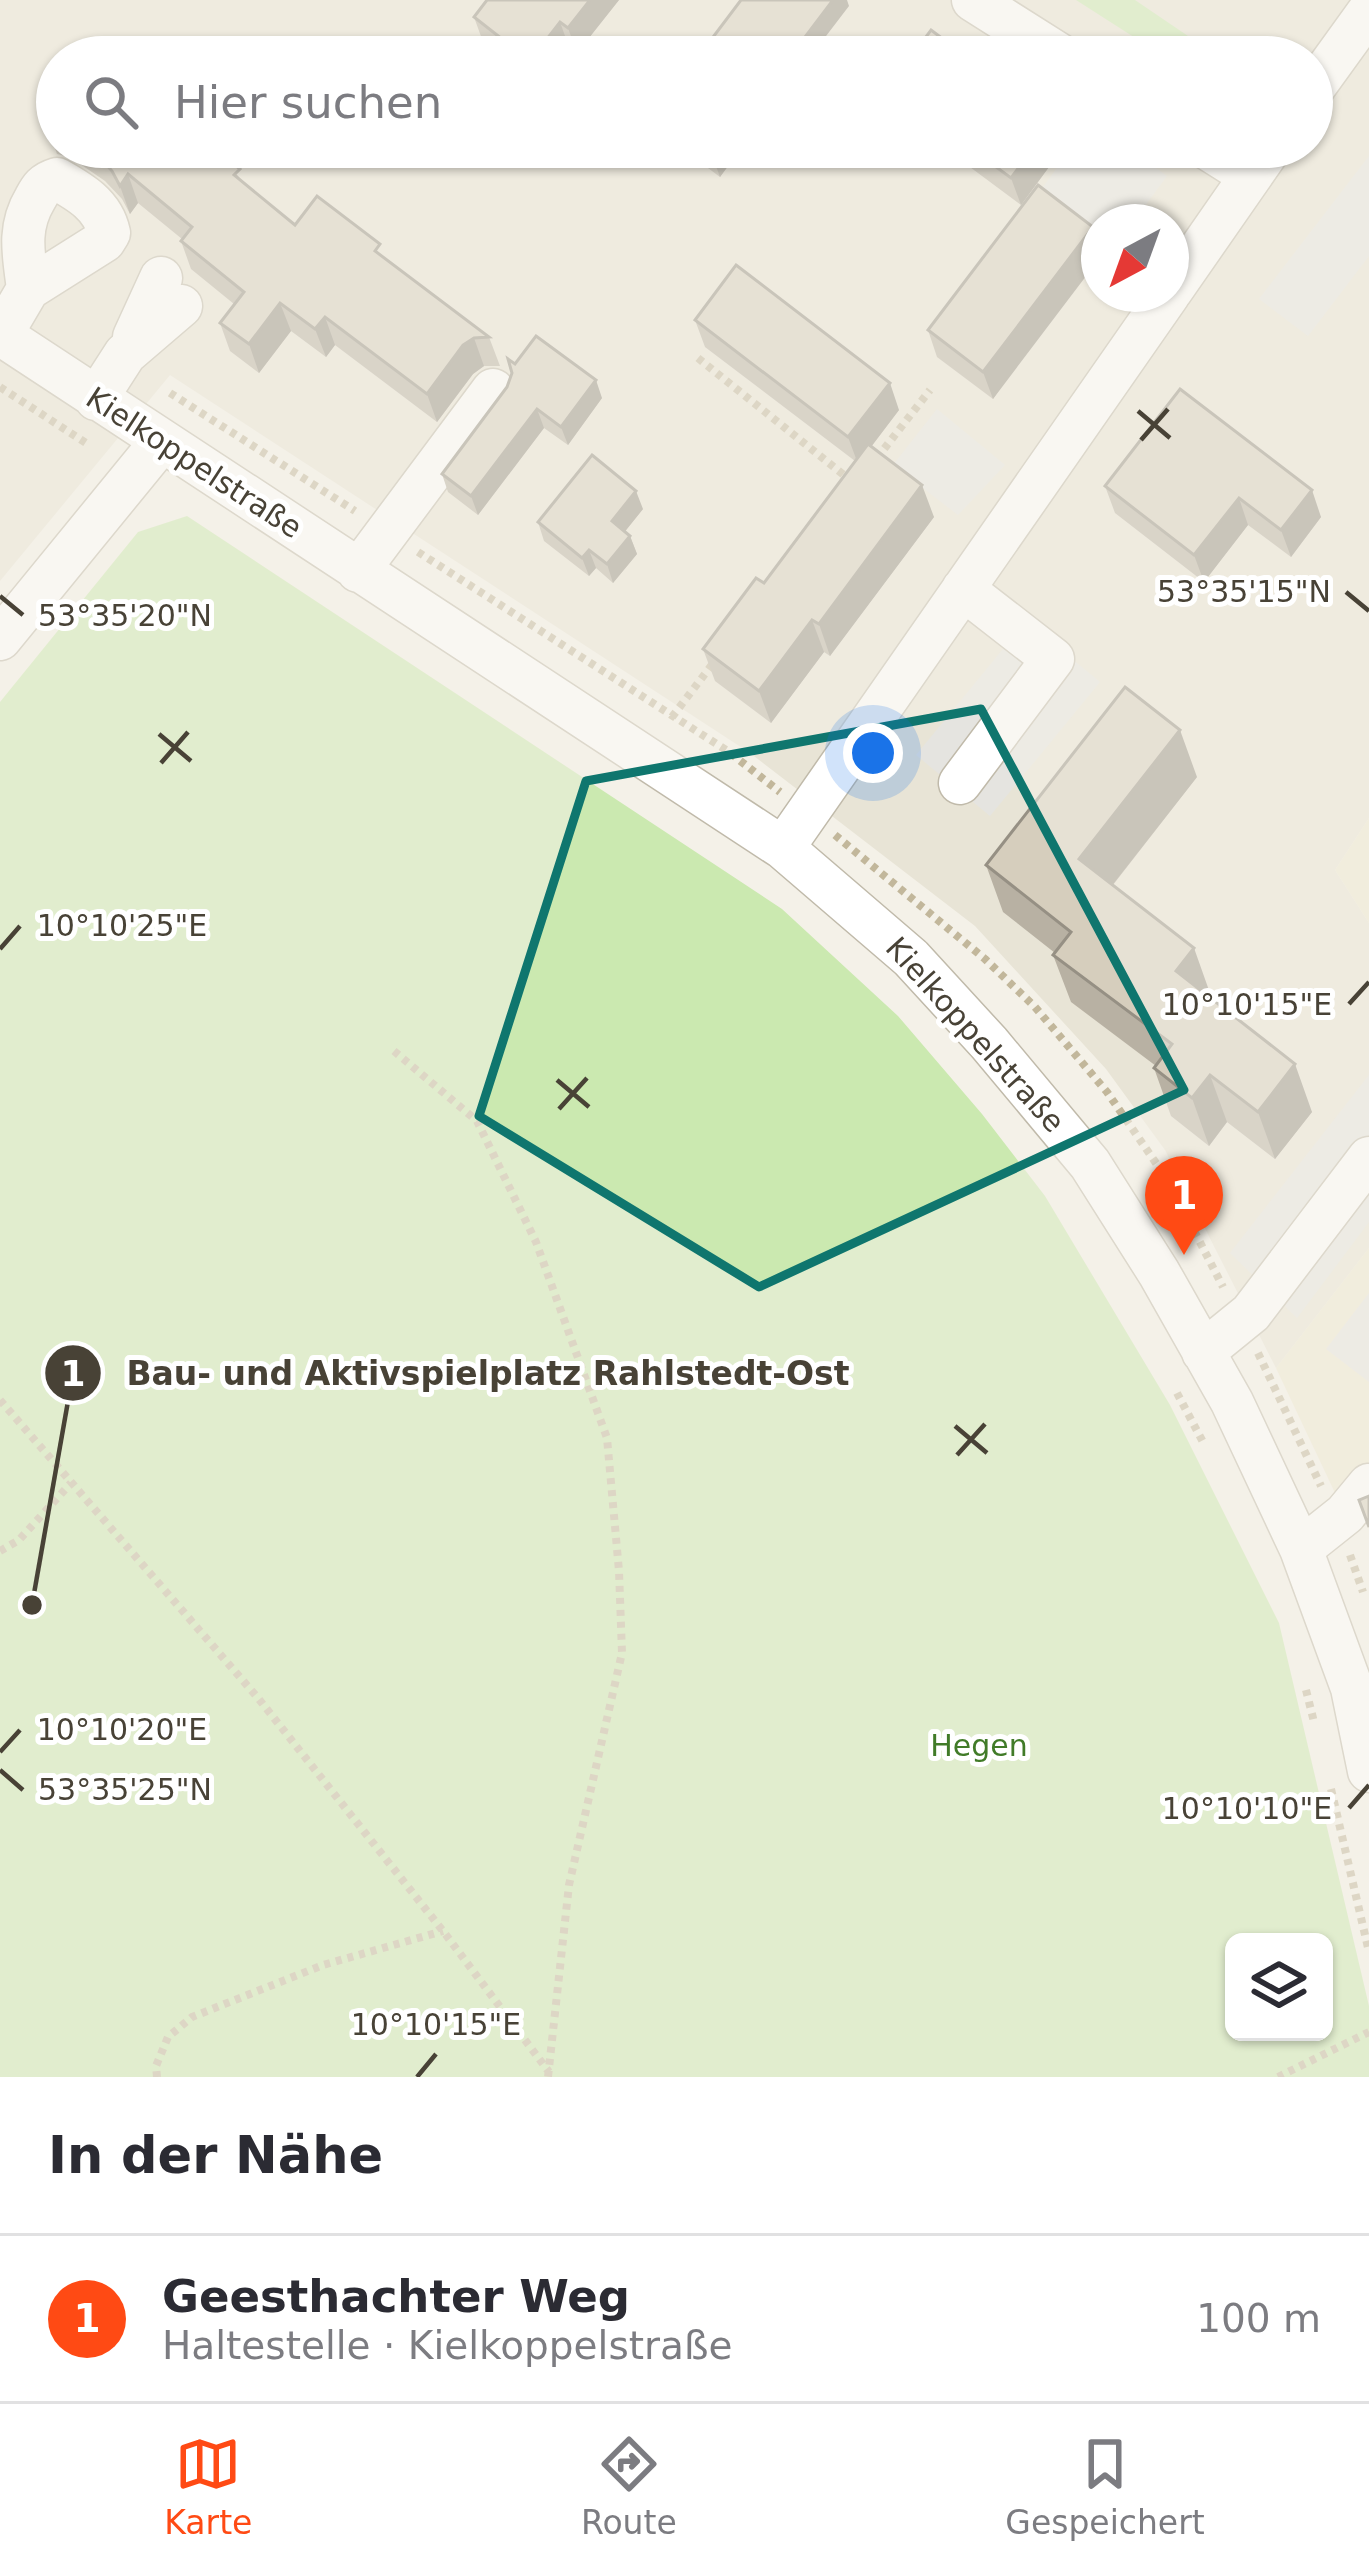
<!DOCTYPE html>
<html lang="de">
<head>
<meta charset="utf-8">
<style>
	:root { --surface:#fff; --page:#f7f7f7; --text:#2b2b33; --muted:#7c7c81; --line:#e1e1e2; --accent:#ff4a14 }
	body { margin:0; font-family:"DejaVu Sans",sans-serif; background:var(--page); color:var(--text) }
	.controls { position:absolute; right:36px; bottom:36px; display:grid; overflow:hidden; border-radius:18px; box-shadow:0 3px 9px #0004 }
	.controls button { width:108px; height:108px; display:grid; place-items:center; padding:0; border:0; border-bottom:3px solid var(--line); background:var(--surface); color:var(--text); font:60px sans-serif }
	.compass { position:absolute; left:1081px; top:204px; width:108px; height:108px; border-radius:50%; background:var(--surface); box-shadow:0 3px 9px #0004; rotate:221deg }
	.you { position:absolute; left:873px; top:753px; width:42px; height:42px; margin:-30px; border:9px solid #fff; border-radius:50%; background:#1a73e8; box-shadow:0 0 0 18px #1a73e833 }
	.badge { display:grid; place-items:center; width:78px; height:78px; border-radius:50%; background:var(--accent); color:#fff; font-size:39px; font-weight:700 }
	.pin { position:absolute; translate:-50% -99px; filter:drop-shadow(0 3px 6px #0008) }
	.pin::after { content:''; position:absolute; top:63px; width:42px; height:36px; background:inherit; clip-path:polygon(0 0,100% 0,50% 100%) }
	.list { margin:0; padding:0; list-style:none }
	h2 { display:flex; justify-content:space-between; align-items:center; height:156px; margin:0; padding:0 48px; font-size:51px }
	h2 small { font-size:39px; font-weight:400; color:var(--muted) }
	.list li { display:grid; grid-template-columns:78px 1fr auto; gap:36px; align-items:center; box-sizing:border-box; height:168px; padding:0 48px; border-top:3px solid var(--line) }
	.list b { display:block; font-size:45px; white-space:nowrap }
	.list p { margin:0; font-size:39px; white-space:nowrap; color:var(--muted) }
	.list em { font-size:39px; font-style:normal; color:var(--muted) }
	.icon { flex:none; width:66px; height:66px; fill:none; stroke:currentColor; stroke-width:2; stroke-linecap:round; stroke-linejoin:round }
	.map { position:relative; flex:none; width:1369px; height:2077px; overflow:hidden }
	.search { position:absolute; background:var(--surface); box-shadow:0 3px 9px #0004; left:36px; right:36px; top:36px; height:132px; display:flex; align-items:center; gap:30px; box-sizing:border-box; padding:0 42px; border-radius:66px; color:var(--muted); font-size:45px }
	.sheet { height:324px; background:var(--surface) }
	nav { display:flex; justify-content:space-around; align-items:center; box-sizing:border-box; height:168px; border-top:3px solid var(--line); background:var(--surface); font-size:33px; color:var(--muted) }
	nav a { display:grid; justify-items:center; gap:6px }
	nav .on { color:var(--accent) }
	.map>svg:first-child { display:block }
</style>
</head>
<body>
<div class="map">
<svg width="1369" height="2077" viewBox="0 0 1369 2077">
	<rect width="100%" height="100%" fill="#f4f1e8"/>
	<path fill="#e8e4d6" fill-rule="evenodd" d="M 0,0 L 1369,0 L 1369,818 L 1335,870 L 1369,923 L 1369,1248 L 1276,1368 L 1165,1150 L 1106,1069 L 975,926 L 750,753 L 170,375 L 0,581 ZM 57,57 L 1312,57 L 1312,147 L 57,147 ZM 1099,222 L 1171,222 L 1171,294 L 1099,294 Z"/>
	<path fill="#eee8d1" d="M 1369,818 L 1369,923 L 1335,870 Z
		M 1369,1248 L 1369,1485 L 1345,1514 L 1276,1368 Z"/>
	<path fill="#cbe9b0" fill-rule="evenodd" d="M 1076,0 L 1135,0 L 1219,57 L 1165,57 Z
		M 187,516 L 782,909 L 898,1016 L 982,1114 L 1045,1196 L 1170,1405 L 1279,1623 L 1369,2006 L 1369,2077 L 0,2077 L 0,702 L 138,532 ZM 1324,1942 L 1324,2032 L 1234,2032 L 1234,1942 Z"/>
	<path fill="#e5e4e0" d="M 1072,147 L 1127,147 L 1167,176 L 1133,222 L 1099,222 L 1099,238 L 1038,194 Z
		M 1369,156 L 1369,256 L 1308,336 L 1259,299 Z
		M 937,409 L 1005,465 L 958,515 L 893,465 Z
		M 1026,621 L 1100,682 L 990,816 L 916,755 Z
		M 1369,1075 L 1369,1222 L 1297,1318 L 1230,1253 Z
		M 1369,1293 L 1369,1382 L 1326,1349 Z"/>
	<g fill="none" stroke-linecap="round" stroke-linejoin="round">
		<defs>
			<path id="minor" d="M 973,0 L 1063,57
				M 1312,90 L 1369,11
				M 1205,147 L 1251,176
				M 1171,291 L 1271,147
				M 0,334 L 783,848 L 911,958 L 989,1043 L 1090,1164 L 1159,1273 L 1232,1402 L 1301,1549 L 1352,1688 L 1369,1771
				M 1,335 L 28,289 L 104,241 L 109,233 C 103,205 80,192 57,179 C 44,183 41,188 35,199 C 17,229 24,256 28,289
				M 134,337 L 161,278
				M 96,399 L 125,354 L 181,306
				M 358,571 L 493,390
				M 0,639 L 161,442
				M 960,783 L 1053,659 L 963,589
				M 783,848 L 1169,294
				M 1203,1352 L 1251,1313 L 1369,1158
				M 1301,1549 L 1345,1514 L 1369,1485"/>
		</defs>
		<use href="#minor" stroke="#c0baaa" stroke-width="45"/>
		<path stroke="#c2b79b" stroke-width="8" stroke-dasharray="6 6" stroke-linecap="butt" d="M 698,358 L 850,480
			M 0,387 L 89,445
			M 170,393 L 355,511
			M 877,458 L 930,390
			M 418,552 L 729,752 L 780,792
			M 672,717 L 714,662
			M 835,835 L 985,959 L 1035,1007 L 1107,1092 L 1169,1182 L 1223,1287
			M 394,1051 L 477,1121 L 536,1242 L 607,1438 L 619,1571 L 622,1653 L 569,1885 L 548,2077
			M 1258,1353 L 1321,1486
			M 1177,1393 L 1204,1444
			M 0,1400 L 258,1698 L 443,1931 L 549,2072
			M 0,1551 L 19,1540 L 71,1483
			M 1350,1555 L 1363,1592
			M 1306,1690 L 1314,1722
			M 1331,1789 L 1369,1952
			M 157,2077 L 156,2066 L 168,2037 L 192,2017 L 323,1965 L 443,1931
			M 1278,2077 L 1369,2032"/>
		<use href="#minor" stroke="#fff" stroke-width="42"/>
	</g>
	<path fill="#b8b1a3" d="M 487,0 L 619,0 L 577,53 L 569,47 L 561,57 L 503,57 L 483,42 L 474,17 Z
		M 57,111 L 57,147 L 213,147 L 245,184 L 295,225 L 385,259 L 489,337 L 500,366 L 484,366 L 473,374 L 437,422 L 335,345 L 326,357 L 291,331 L 259,373 L 230,351 L 220,323 L 234,304 L 191,269 L 181,241 L 182,239 L 138,203 L 130,214 L 122,199 L 105,181 L 70,157 L 57,154 L 47,125 Z
		M 680,147 L 742,147 L 720,177 Z
		M 943,147 L 1063,147 L 1063,148 L 1021,205 Z
		M 1099,243 L 993,399 L 937,357 L 928,330 Z
		M 695,320 L 899,410 L 871,447 L 934,517 L 830,656 L 824,652 L 771,723 L 715,681 L 703,649 L 764,583 L 855,461 L 705,347 Z
		M 507,387 L 602,398 L 568,445 L 544,428 L 478,515 L 448,492 L 442,474 Z
		M 1180,389 L 1321,517 L 1291,557 L 1248,525 L 1204,582 L 1115,513 L 1105,486 Z
		M 643,509 L 625,531 L 630,536 L 637,554 L 613,583 L 596,568 L 589,576 L 544,541 L 538,522 Z
		M 1197,777 L 1113,885 L 1312,1112 L 1275,1159 L 1227,1122 L 1209,1146 L 1171,1116 L 1154,1068 L 1156,1066 L 1071,1002 L 1053,955 L 1055,953 L 1003,912 L 986,865 Z"/>
	<path fill="#969084" d="M 590,0 L 619,0 L 577,53 L 568,28 Z
		M 833,0 L 847,0 L 849,6 L 810,57 L 790,57 Z
		M 560,22 L 569,47 L 561,57 L 533,57 Z
		M 722,147 L 742,147 L 720,177 L 713,158 Z
		M 1034,147 L 1063,148 L 1021,205 L 1011,178 Z
		M 128,174 L 138,203 L 130,214 L 120,186 Z
		M 1093,227 L 1099,243 L 1099,259 L 993,399 L 983,372 Z
		M 280,303 L 291,331 L 259,373 L 249,344 Z
		M 325,317 L 335,345 L 326,357 L 315,329 Z
		M 474,338 L 484,366 L 473,374 L 437,422 L 427,394 L 463,345 Z
		M 596,380 L 602,398 L 568,445 L 561,427 Z
		M 890,383 L 899,410 L 858,464 L 848,437 Z
		M 537,409 L 544,428 L 478,515 L 471,496 Z
		M 922,485 L 934,517 L 830,656 L 819,624 Z
		M 1312,490 L 1321,517 L 1291,557 L 1281,530 Z
		M 636,491 L 643,509 L 619,539 L 612,521 Z
		M 1239,498 L 1248,525 L 1204,582 L 1194,555 Z
		M 630,536 L 637,554 L 613,583 L 607,564 Z
		M 589,550 L 596,568 L 589,576 L 582,558 Z
		M 812,620 L 824,652 L 771,723 L 759,691 Z
		M 1180,730 L 1197,777 L 1096,906 L 1079,859 Z
		M 1194,948 L 1211,996 L 1193,1018 L 1176,971 Z
		M 1295,1064 L 1312,1112 L 1275,1159 L 1258,1112 Z
		M 1210,1075 L 1227,1122 L 1209,1146 L 1192,1098 Z"/>
	<path fill="#d6cebd" stroke="#969084" stroke-width="3" d="M 487,0 L 590,0 L 568,28 L 560,22 L 533,57 L 525,57 L 474,17 Z
		M 741,0 L 833,0 L 790,57 L 698,57 Z
		M 931,30 L 967,57 L 911,57 Z
		M 57,111 L 57,128 L 47,125 Z
		M 87,147 L 213,147 L 240,169 L 234,175 L 295,225 L 317,196 L 380,244 L 375,251 L 489,337 L 474,338 L 463,345 L 427,394 L 325,317 L 315,329 L 280,303 L 249,344 L 220,323 L 244,292 L 181,241 L 192,227 L 128,174 L 120,186 L 112,171 L 95,152 Z
		M 698,147 L 722,147 L 713,158 Z
		M 969,147 L 1034,147 L 1011,178 Z
		M 1038,185 L 1093,227 L 983,372 L 928,330 Z
		M 736,265 L 890,383 L 848,437 L 695,320 Z
		M 536,336 L 596,380 L 561,427 L 537,409 L 471,496 L 442,474 L 507,387 L 512,373 L 508,359 L 515,364 Z
		M 1180,389 L 1312,490 L 1281,530 L 1239,498 L 1194,555 L 1105,486 Z
		M 868,444 L 922,485 L 819,624 L 812,620 L 759,691 L 703,649 L 756,578 L 764,583 Z
		M 592,455 L 636,491 L 612,521 L 630,536 L 607,564 L 589,550 L 582,558 L 538,522 Z
		M 1125,687 L 1180,730 L 1079,859 L 1194,948 L 1176,971 L 1295,1064 L 1258,1112 L 1210,1075 L 1192,1098 L 1154,1068 L 1172,1044 L 1053,955 L 1071,932 L 986,865 Z
		M 1369,1496 L 1369,1527 L 1359,1500 Z"/>
	<path d="M0 0H1369V2077H0ZM 981,709 L 1184,1090 L 759,1287 L 479,1116 L 586,781 Z" fill="#f4f1e8" fill-opacity=".55" fill-rule="evenodd"/>
	<path fill="none" stroke="#0f766e" stroke-width="9" stroke-linejoin="round" d="M 981,709 L 1184,1090 L 759,1287 L 479,1116 L 586,781 Z"/>
	<path fill="none" stroke="#484236" stroke-width="4.5" d="M 1138,411 L 1170,438M 1141,440 L 1168,409M 1346,592 L 1369,611M 0,596 L 23,615M 159,734 L 191,761M 161,763 L 188,732M 0,949 L 20,926M 1349,1004 L 1369,982M 557,1080 L 589,1107M 559,1109 L 587,1078M 955,1426 L 987,1453M 957,1455 L 985,1424M 0,1752 L 20,1730M 0,1770 L 23,1790M 1349,1808 L 1369,1785M 417,2077 L 436,2054"/>
	<g text-anchor="middle" stroke-width="10" stroke-linejoin="round" paint-order="stroke">
		<g font-size="30" fill="#484236" stroke="#fff">
			<text transform="translate(194 463) rotate(33)" y="10">Kielkoppelstraße</text>
			<text transform="translate(975 1035) rotate(48)" y="10">Kielkoppelstraße</text>
		</g>
		<g font-size="30" fill="#417b28" stroke="#fff">
			<text x="979" y="1756">Hegen</text>
		</g>
	</g>
	<g font-size="30" text-anchor="middle" fill="#484236" stroke="#fff" stroke-width="10" stroke-linejoin="round" paint-order="stroke">
		<text x="1244" y="602">53°35'15"N</text>
		<text x="125" y="626">53°35'20"N</text>
		<text x="122" y="936">10°10'25"E</text>
		<text x="1247" y="1015">10°10'15"E</text>
		<text x="122" y="1740">10°10'20"E</text>
		<text x="125" y="1800">53°35'25"N</text>
		<text x="1247" y="1819">10°10'10"E</text>
		<text x="436" y="2035">10°10'15"E</text>
	</g>
	<path fill="none" stroke="#484236" stroke-width="4.5" d="M32 1605L73 1373"/>
	<g fill="#484236" stroke="#fff" stroke-width="4.5">
		<circle cx="32" cy="1605" r="12"/>
		<circle cx="73" cy="1373" r="30"/>
	</g>
	<g font-size="36" text-anchor="middle" font-weight="bold" fill="#fff">
		<text x="73" y="1386">1</text>
	</g>
	<g font-size="33" text-anchor="middle" font-weight="bold" fill="#484236" stroke="#fff" stroke-width="10" stroke-linejoin="round" paint-order="stroke">
		<text x="488" y="1385">Bau- und Aktivspielplatz Rahlstedt-Ost</text>
	</g>
</svg>
<div class="controls">
<button><svg class="icon" aria-label="layers" viewBox="0 0 24 24"><path d="M12 4l9 5-9 5-9-5zM3 14l9 5 9-5"/></svg></button>
</div>
<svg class="compass" viewBox="-18 -18 36 36"><path d="M0-13l5 13h-10z" fill="#e53935"/><path d="M0 13l5-13h-10z" fill="#7c7c81"/></svg>
<div class="you"></div>
<div class="pin badge" style="left:1184px;top:1255px">1</div>
<div class="search"><svg class="icon" aria-label="search" viewBox="0 0 24 24"><circle cx="10" cy="10" r="6"/><path d="M15 15l6 6"/></svg>Hier suchen</div>
</div>
<section class="sheet">
<h2>In der Nähe<small></small></h2>
<ul class="list">
<li><span class="badge">1</span><div><b>Geesthachter Weg</b><p>Haltestelle · Kielkoppelstraße</p></div><em>100 m</em></li>
</ul>
</section>
<nav>
<a class="on"><svg class="icon" aria-label="map" viewBox="0 0 24 24"><path d="M3 6l6-2 6 2 6-2v14l-6 2-6-2-6 2zM9 4v14M15 6v14"/></svg>Karte</a>
<a><svg class="icon" aria-label="directions" viewBox="0 0 24 24"><path d="M12 3l9 9-9 9-9-9zM9 14v-3h6M13 9l2 2-2 2"/></svg>Route</a>
<a><svg class="icon" aria-label="saved" viewBox="0 0 24 24"><path d="M7 4h10v16l-5-4-5 4z"/></svg>Gespeichert</a>
</nav>
</body>
</html>
